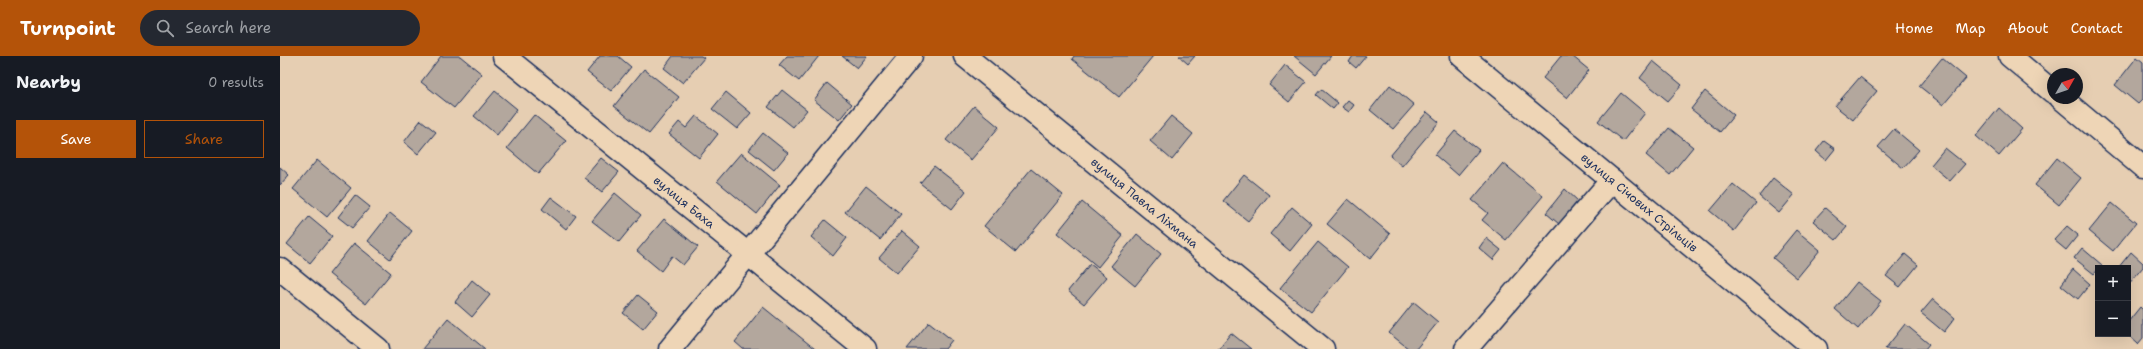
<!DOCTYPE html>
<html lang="en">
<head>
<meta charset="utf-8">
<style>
	:root { --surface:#171b24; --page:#242831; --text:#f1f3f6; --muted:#9ea1a6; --line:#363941; --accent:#b45309 }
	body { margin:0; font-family:"Shantell Sans",sans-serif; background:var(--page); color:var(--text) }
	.controls { position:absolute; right:12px; bottom:12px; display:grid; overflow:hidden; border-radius:0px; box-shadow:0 4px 16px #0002 }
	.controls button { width:36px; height:36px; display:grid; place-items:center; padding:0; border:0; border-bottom:1px solid var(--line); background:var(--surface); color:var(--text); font:20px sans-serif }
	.compass { position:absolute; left:1767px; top:12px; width:36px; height:36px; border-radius:50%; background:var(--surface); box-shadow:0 4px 16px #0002; rotate:50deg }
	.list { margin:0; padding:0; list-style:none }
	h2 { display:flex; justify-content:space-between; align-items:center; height:52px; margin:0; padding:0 16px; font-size:17px }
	h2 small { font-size:13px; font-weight:400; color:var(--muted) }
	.actions { display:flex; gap:8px; padding:12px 16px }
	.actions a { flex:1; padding:9px 0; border:1px solid var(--accent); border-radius:0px; text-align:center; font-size:14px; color:var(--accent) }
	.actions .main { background:var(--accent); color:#fff }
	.icon { flex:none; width:22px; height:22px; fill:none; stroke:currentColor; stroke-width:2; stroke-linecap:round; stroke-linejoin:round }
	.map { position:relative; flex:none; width:1863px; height:293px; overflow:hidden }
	header { display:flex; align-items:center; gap:24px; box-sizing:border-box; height:56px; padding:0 20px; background:var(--accent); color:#fff }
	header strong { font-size:19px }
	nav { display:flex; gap:22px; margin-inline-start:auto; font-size:14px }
	.search { width:280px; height:36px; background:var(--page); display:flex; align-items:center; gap:10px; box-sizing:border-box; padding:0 14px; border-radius:22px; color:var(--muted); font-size:15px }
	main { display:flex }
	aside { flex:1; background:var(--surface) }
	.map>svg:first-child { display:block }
</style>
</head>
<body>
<header>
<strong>Turnpoint</strong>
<div class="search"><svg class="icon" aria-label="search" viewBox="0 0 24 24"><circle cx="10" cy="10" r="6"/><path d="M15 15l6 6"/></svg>Search here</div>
<nav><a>Home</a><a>Map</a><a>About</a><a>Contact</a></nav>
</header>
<main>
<aside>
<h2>Nearby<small>0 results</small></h2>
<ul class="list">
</ul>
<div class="actions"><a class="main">Save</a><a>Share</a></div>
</aside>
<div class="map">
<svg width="1863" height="293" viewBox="0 0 1863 293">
	<rect width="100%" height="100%" fill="#e6ceb2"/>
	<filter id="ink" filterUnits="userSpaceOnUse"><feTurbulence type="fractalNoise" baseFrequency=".025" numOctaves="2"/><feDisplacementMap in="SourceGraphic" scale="8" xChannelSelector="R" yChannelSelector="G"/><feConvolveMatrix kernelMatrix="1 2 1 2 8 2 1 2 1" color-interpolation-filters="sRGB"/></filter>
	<g filter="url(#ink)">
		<path fill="#b3a79d" stroke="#1b2f5e" d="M 161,0 L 180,0 L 202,18 L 174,52 L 141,26 Z
			M 320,0 L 338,0 L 351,11 L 331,35 L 307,16 Z
			M 393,0 L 421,0 L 424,2 L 403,27 L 384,12 Z
			M 507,0 L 539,0 L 519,25 L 499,9 Z
			M 562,0 L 587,0 L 577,12 Z
			M 794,0 L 873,0 L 839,41 L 792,3 Z
			M 899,0 L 915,0 L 908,8 Z
			M 1014,0 L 1051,0 L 1036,18 Z
			M 1073,0 L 1086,0 L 1076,12 L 1069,6 Z
			M 1281,0 L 1292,0 L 1309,14 L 1287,42 L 1263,22 Z
			M 1857,1 L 1863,6 L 1863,43 L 1858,48 L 1835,29 Z
			M 1662,2 L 1686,22 L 1663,49 L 1639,30 Z
			M 1373,5 L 1402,29 L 1388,45 L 1360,22 Z
			M 1005,9 L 1026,26 L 1009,46 L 989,29 Z
			M 364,13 L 399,41 L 369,78 L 334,50 Z
			M 1580,21 L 1597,35 L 1573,64 L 1555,50 Z
			M 547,27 L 572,48 L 559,64 L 534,44 Z
			M 1110,29 L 1134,49 L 1113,73 L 1090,54 Z
			M 1041,33 L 1058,47 L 1053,53 L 1036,39 Z
			M 502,34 L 527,54 L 513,71 L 488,51 Z
			M 215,35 L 237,53 L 217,79 L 194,60 Z
			M 1425,35 L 1454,59 L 1440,76 L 1411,53 Z
			M 446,36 L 471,57 L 457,73 L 432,53 Z
			M 1341,37 L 1365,57 L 1343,85 L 1318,65 Z
			M 1068,44 L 1074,49 L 1069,56 L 1062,51 Z
			M 694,50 L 719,71 L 691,104 L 666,84 Z
			M 1719,52 L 1742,73 L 1719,100 L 1696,80 Z
			M 1147,56 L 1159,66 L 1122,110 L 1110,100 Z
			M 254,59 L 286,85 L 258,118 L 227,92 Z
			M 416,60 L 438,78 L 419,102 L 389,78 L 399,66 L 406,72 Z
			M 891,60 L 913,78 L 892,104 L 870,85 Z
			M 141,64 L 156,76 L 138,98 L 124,86 Z
			M 1389,72 L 1413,91 L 1390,119 L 1366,99 Z
			M 1614,73 L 1639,94 L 1623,112 L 1598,91 Z
			M 1175,75 L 1199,94 L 1178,119 L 1155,99 Z
			M 483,77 L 508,97 L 494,114 L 469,94 Z
			M 1544,85 L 1555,93 L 1546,104 L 1536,95 Z
			M 1665,92 L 1685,108 L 1670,125 L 1651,109 Z
			M 461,97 L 500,129 L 477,158 L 437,125 Z
			M 321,102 L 339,116 L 322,136 L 304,122 Z
			M 1777,102 L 1801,122 L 1779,149 L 1755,129 Z
			M 37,104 L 71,132 L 47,161 L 13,133 Z
			M 1223,107 L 1263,140 L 1226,184 L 1202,164 L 1208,157 L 1192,144 Z
			M 654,110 L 686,135 L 672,153 L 640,127 Z
			M 0,111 L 9,119 L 0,129 Z
			M 751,113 L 783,139 L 736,196 L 704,170 Z
			M 964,119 L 989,139 L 968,165 L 943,145 Z
			M 1493,122 L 1514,139 L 1499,157 L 1479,140 Z
			M 1453,128 L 1476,147 L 1454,175 L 1430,155 Z
			M 586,130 L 621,158 L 600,184 L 565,156 Z
			M 1285,133 L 1298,145 L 1279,168 L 1266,157 Z
			M 335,137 L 361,159 L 339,186 L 312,165 Z
			M 75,139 L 90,151 L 72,172 L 58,161 Z
			M 271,141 L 296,160 L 286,173 L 262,153 Z
			M 1068,143 L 1110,178 L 1090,203 L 1047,168 Z
			M 802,146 L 843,180 L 818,211 L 777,177 Z
			M 1832,147 L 1856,167 L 1833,195 L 1809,175 Z
			M 1012,151 L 1032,168 L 1010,195 L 990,178 Z
			M 1545,152 L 1567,171 L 1556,184 L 1533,165 Z
			M 110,157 L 132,175 L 110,203 L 88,185 Z
			M 29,161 L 52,180 L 30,207 L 7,188 Z
			M 384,163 L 418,191 L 403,209 L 392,200 L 381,215 L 357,195 Z
			M 545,164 L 567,182 L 553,200 L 531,181 Z
			M 1787,170 L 1798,179 L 1786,194 L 1774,184 Z
			M 1516,174 L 1540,194 L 1517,222 L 1493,202 Z
			M 622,175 L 640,190 L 617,217 L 599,202 Z
			M 857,178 L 881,198 L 855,230 L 831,210 Z
			M 1206,182 L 1221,194 L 1213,204 L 1199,192 Z
			M 1038,186 L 1068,211 L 1031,256 L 1000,232 Z
			M 74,187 L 111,217 L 86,248 L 49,218 Z
			M 1802,192 L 1822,209 L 1814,218 L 1794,202 Z
			M 1851,196 L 1863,207 L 1863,211 L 1848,229 L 1848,212 L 1838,212 Z
			M 1625,198 L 1638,209 L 1620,231 L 1606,220 Z
			M 810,208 L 827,221 L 804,248 L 788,235 Z
			M 1793,213 L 1810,228 L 1798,243 L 1781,229 Z
			M 192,224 L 210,239 L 192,261 L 175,246 Z
			M 1577,226 L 1601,245 L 1578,273 L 1555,253 Z
			M 358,239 L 378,255 L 363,273 L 343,257 Z
			M 1653,243 L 1675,262 L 1664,276 L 1641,257 Z
			M 1134,246 L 1158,266 L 1136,293 L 1129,293 L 1109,277 Z
			M 483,251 L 535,293 L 463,293 L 455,286 Z
			M 1860,251 L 1863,254 L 1863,282 L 1858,288 L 1847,278 L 1848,266 Z
			M 168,262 L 205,293 L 142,293 Z
			M 649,266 L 672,284 L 665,293 L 627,293 Z
			M 1625,268 L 1649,288 L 1645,293 L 1605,293 Z
			M 951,277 L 971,293 L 938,293 Z"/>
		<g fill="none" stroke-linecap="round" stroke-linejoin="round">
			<defs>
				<g id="minor">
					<path id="s1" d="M 224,0 L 585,293"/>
					<path id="s2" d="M 685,0 L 1043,293"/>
					<path id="s3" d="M 1182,0 L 1536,293"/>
					<path d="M 1730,0 L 1773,36"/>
					<path d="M 1781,42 L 1863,111"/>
					<path d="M 0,213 L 98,293"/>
					<path d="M 390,293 L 631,0"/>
					<path d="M 1186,293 L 1332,124"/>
				</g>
			</defs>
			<use href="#minor" stroke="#1b2f5e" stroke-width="25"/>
			<use href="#minor" stroke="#eed5b6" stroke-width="22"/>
		</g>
	</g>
	<g text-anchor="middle" stroke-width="3" stroke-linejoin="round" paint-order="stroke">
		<g font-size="12" fill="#1b2f5e" stroke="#eed5b6">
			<text dy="4" stroke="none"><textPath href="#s1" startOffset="232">вулиця Баха</textPath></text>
			<text dy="4" stroke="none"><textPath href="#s2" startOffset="232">вулиця Павла Ліхмана</textPath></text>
			<text dy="4" stroke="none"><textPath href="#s3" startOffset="230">вулиця Січових Стрільців</textPath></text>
		</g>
	</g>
</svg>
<div class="controls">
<button>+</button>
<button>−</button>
</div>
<svg class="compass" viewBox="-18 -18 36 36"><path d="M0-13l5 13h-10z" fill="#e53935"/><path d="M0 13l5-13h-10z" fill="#9ea1a6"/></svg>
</div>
</main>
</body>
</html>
